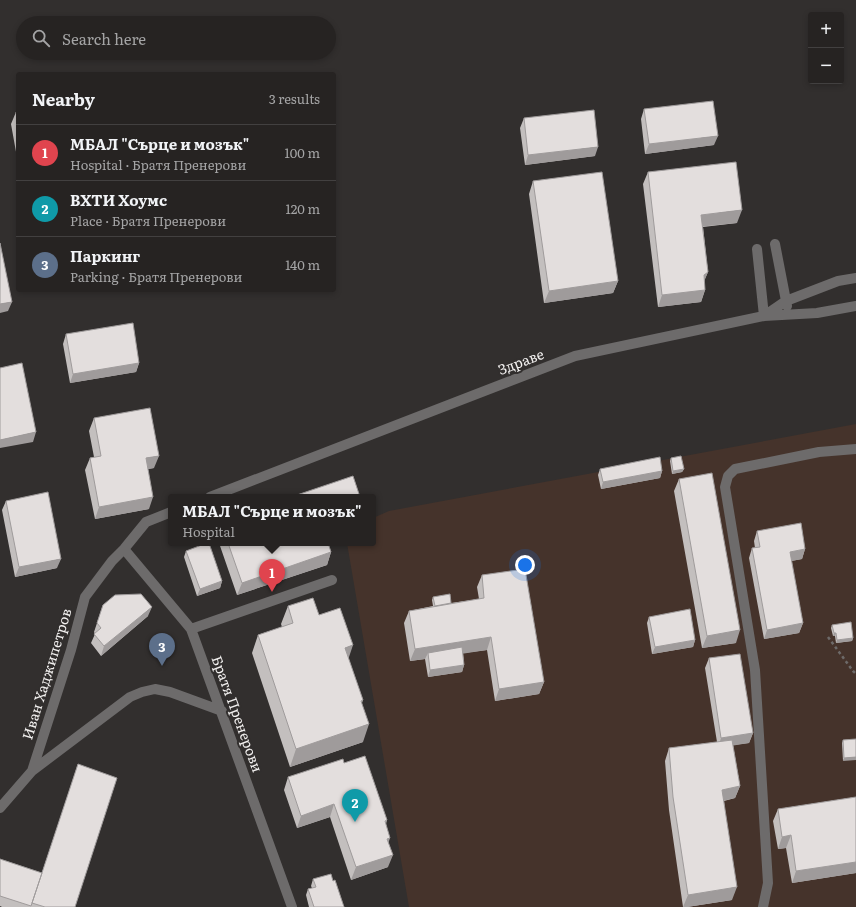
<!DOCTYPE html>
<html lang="en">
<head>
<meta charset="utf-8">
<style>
	:root { --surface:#262322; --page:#2e2b2a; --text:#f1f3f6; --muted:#a4a4a5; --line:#424040; --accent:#bca0f2 }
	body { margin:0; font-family:Literata,serif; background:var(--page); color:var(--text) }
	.controls { position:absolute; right:12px; top:12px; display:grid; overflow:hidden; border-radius:4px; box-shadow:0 2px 6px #0003 }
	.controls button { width:36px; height:36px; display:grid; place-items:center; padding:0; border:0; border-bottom:1px solid var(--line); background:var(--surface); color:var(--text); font:20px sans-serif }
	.you { position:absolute; left:525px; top:565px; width:14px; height:14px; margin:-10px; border:3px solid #fff; border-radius:50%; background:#1a73e8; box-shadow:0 0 0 6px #1a73e833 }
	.badge { display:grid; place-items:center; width:26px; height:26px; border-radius:50%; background:var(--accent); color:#fff; font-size:13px; font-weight:700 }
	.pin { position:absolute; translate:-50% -33px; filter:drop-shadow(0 1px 2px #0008) }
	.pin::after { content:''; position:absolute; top:21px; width:14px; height:12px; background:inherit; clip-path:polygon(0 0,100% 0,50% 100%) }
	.popup { position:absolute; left:168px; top:494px; width:208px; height:52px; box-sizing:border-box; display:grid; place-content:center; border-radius:4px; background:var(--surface); filter:drop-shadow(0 1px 3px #0005); font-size:13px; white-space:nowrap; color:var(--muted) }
	.popup b { font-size:15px; color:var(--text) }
	.popup::after { content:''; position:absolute; left:50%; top:100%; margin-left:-8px; border:8px solid transparent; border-top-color:var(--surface) }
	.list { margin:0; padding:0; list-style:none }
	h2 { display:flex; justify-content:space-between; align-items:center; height:52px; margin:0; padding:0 16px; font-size:17px }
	h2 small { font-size:13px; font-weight:400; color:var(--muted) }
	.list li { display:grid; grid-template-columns:26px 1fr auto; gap:12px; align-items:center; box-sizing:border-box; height:56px; padding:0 16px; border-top:1px solid var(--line) }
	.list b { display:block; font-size:15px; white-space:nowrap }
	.list p { margin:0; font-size:13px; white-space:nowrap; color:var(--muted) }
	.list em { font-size:13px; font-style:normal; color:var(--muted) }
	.icon { flex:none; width:22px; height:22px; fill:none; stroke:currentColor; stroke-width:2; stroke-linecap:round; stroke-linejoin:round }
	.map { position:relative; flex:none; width:856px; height:907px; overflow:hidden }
	.search { position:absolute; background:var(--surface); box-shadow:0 2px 6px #0003; left:16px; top:16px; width:320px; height:44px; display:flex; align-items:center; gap:10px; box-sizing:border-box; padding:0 14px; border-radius:22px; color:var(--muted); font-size:15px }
	.panel { position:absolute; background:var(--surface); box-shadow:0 2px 6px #0003; left:16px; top:72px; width:320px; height:220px; border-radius:4px }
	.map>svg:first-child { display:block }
</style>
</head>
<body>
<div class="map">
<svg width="856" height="907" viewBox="0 0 856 907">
	<rect width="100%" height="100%" fill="#322f2e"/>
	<path fill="#45332b" d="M 856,424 L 856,907 L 409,907 L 347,543 L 373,543 L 373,518 L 389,511 Z"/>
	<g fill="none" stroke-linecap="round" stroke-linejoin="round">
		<path stroke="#6d6a69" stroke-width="2.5" stroke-dasharray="3 3" stroke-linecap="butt" d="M 828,637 L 853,671 L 856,674"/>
		<path stroke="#6d6b6b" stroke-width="10" d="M 775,244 L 787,306
			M 757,249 L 764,316
			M 764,316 L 786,301 L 838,281 L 856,278
			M 210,497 L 575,356 L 764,316 L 817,313 L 856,306
			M 124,549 L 191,629 L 292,907
			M 191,629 L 332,580
			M 32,771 L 130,697 L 142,692 L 155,689 L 170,692 L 222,711
			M 0,808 L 32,771 L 71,650 L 85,597 L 112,561 L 124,549 L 146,522 L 171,512
			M 763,907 L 768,883 L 755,670 L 725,487 L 728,476 L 735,469 L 819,452 L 856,449"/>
	</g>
	<path fill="#c3bfbe" d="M 644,109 L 714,145 L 645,154 L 641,119 Z
		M 16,112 L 18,112 L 18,163 L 11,124 Z
		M 524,118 L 595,156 L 525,165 L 520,128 Z
		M 648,172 L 737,223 L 703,227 L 708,272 L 704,281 L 705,290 L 701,302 L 658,307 L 643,184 Z
		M 533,181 L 618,281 L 613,293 L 544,303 L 529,194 Z
		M 66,334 L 139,363 L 136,372 L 70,383 L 63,344 Z
		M 94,418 L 154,468 L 148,469 L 149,509 L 95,519 L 85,470 L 90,458 L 94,457 L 89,431 Z
		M 671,458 L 684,469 L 682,472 L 672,474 L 670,461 Z
		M 600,469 L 662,471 L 660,478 L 601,489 L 598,475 Z
		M 679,479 L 736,643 L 702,648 L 674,491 Z
		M 6,501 L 57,568 L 15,577 L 2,510 Z
		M 757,531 L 805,549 L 802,559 L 791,561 L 803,623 L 799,633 L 764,639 L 749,558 L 752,548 L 755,548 L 754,541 Z
		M 219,543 L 328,543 L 331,552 L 327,565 L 237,595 Z
		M 186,551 L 222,581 L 220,588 L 197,596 L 184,557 Z
		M 482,575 L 544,682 L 539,694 L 495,701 L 487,650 L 463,653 L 464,665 L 462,672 L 428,677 L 425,659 L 410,661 L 404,623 L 409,611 L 433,606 L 432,600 L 433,597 L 451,603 L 479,599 L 477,587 Z
		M 103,605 L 148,616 L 101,656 L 91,643 L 95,634 L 94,632 Z
		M 288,606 L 319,615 L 348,658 L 363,700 L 362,703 L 363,742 L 290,767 L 252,653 L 258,635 L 282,627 L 281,624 Z
		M 649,617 L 695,640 L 693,647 L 652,654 L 647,623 Z
		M 832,625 L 853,638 L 852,641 L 836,643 L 835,636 L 833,636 L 831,628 Z
		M 709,658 L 753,733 L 749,743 L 733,745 L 740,786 L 735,798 L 724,801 L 732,900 L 687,907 L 683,907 L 669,810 L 665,761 L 669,748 L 717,742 L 705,668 Z
		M 856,739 L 843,761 L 842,743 L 843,740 Z
		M 344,763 L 387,820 L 386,824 L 388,843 L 388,867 L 351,880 L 330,817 L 297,828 L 284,790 L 288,777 Z
		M 78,764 L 75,907 L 2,907 L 0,906 L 0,859 L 42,873 Z
		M 856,797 L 856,873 L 792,883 L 786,848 L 778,849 L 773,821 L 778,809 Z
		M 313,879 L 333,881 L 344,907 L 309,907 L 306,895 L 308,889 L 312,888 L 311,886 Z"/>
	<path fill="#9f9b9b" d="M 718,136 L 714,145 L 645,154 L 649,144 Z
		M 598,147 L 595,156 L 525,165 L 528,155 Z
		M 742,210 L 737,223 L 697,227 L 701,215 Z
		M 708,272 L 703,284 L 704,275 Z
		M 618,281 L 613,293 L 544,303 L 549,291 Z
		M 705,290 L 701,302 L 658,307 L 662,295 Z
		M 12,302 L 8,311 L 0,313 L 0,304 Z
		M 139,363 L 136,372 L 70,383 L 73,374 Z
		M 36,432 L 33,442 L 0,448 L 0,440 Z
		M 159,456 L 154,468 L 142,470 L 146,458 Z
		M 684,469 L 682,472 L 672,474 L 673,471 Z
		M 662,471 L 660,478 L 601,489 L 603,482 Z
		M 153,497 L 149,509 L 95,519 L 99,507 Z
		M 805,549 L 802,559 L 786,562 L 790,552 Z
		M 331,552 L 327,565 L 237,595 L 242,583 Z
		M 61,559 L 57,568 L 15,577 L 19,567 Z
		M 222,581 L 220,588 L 197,596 L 200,589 Z
		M 152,607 L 148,616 L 101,656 L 104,646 Z
		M 803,623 L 799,633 L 764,639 L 767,630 Z
		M 740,630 L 736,643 L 702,648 L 707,636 Z
		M 834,633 L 836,633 L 835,636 L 833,636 Z
		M 491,637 L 487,650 L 428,659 L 428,653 L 425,659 L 410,661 L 415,649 Z
		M 853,638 L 852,641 L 836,643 L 837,640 Z
		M 695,640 L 693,647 L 652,654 L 655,647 Z
		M 353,645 L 347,663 L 345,648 Z
		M 464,665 L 462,672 L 428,677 L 430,670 Z
		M 544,682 L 539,694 L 495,701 L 499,689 Z
		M 369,724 L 363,742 L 290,767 L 296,749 Z
		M 753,733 L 749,743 L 718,748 L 721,738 Z
		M 856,757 L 856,760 L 843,761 L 844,758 Z
		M 740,786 L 735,798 L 718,802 L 722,790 Z
		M 334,804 L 330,817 L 297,828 L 301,816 Z
		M 791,835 L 786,848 L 778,849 L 782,837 Z
		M 390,838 L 386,850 L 387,839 Z
		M 393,855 L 388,867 L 351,880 L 356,867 Z
		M 856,862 L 856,873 L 792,883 L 796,871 Z
		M 737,887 L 732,900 L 687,907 L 683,907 L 688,895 Z"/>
	<path fill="#e3dedd" stroke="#9f9b9b" d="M 713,101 L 718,136 L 649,144 L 644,109 Z
		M 594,110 L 598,147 L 528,155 L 524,118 Z
		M 16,112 L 18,112 L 18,124 Z
		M 736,162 L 742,210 L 701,215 L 708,272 L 704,275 L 705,290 L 662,295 L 648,172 Z
		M 602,172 L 618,281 L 549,291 L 533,181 Z
		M 0,243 L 12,302 L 0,304 Z
		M 133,323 L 139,363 L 73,374 L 66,334 Z
		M 22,363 L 36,432 L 0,440 L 0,368 Z
		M 150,408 L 159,456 L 146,458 L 153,497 L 99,507 L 90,458 L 101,456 L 94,418 Z
		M 681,456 L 684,469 L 673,471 L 671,458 Z
		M 660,457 L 662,471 L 603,482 L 600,469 Z
		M 712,473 L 740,630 L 707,636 L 679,479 Z
		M 353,476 L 360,497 L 291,497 Z
		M 48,492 L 61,559 L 19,567 L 6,501 Z
		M 801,523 L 805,549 L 790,552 L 803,623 L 767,630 L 752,548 L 760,547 L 757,531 Z
		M 207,543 L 209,543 L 222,581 L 200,589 L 186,551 Z
		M 228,543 L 328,543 L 331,552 L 242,583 Z
		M 525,569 L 544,682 L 499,689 L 491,637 L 415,649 L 409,611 L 484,598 L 482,575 Z
		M 141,594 L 152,607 L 104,646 L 94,634 L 101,628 L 97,623 L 103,605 L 115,595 Z
		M 450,594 L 451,603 L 435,606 L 433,597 Z
		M 313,598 L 319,615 L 340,608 L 353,645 L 345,648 L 363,700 L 361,701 L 369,724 L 296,749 L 258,635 L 293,623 L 288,606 Z
		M 690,609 L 695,640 L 655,647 L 649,617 Z
		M 851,622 L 853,638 L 837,640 L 836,633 L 834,633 L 832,625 Z
		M 462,647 L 464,665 L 430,670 L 428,653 Z
		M 740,654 L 753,733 L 721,738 L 709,658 Z
		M 856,739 L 856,757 L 844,758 L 843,740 Z
		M 732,740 L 740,786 L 722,790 L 737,887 L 688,895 L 673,797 L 669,748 Z
		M 365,756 L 387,820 L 385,821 L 390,838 L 387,839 L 393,855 L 356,867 L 334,804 L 301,816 L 288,777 L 343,759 L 344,763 Z
		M 78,764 L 117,778 L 75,907 L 45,907 L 32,903 Z
		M 856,797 L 856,862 L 796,871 L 791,835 L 782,837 L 778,809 Z
		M 0,859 L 42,873 L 31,906 L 0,896 Z
		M 331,874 L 333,881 L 335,880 L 344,907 L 314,907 L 308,889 L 316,887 L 313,879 Z"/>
	<g text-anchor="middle" stroke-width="4" stroke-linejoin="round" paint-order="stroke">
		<g font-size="14" fill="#f2f0ef" stroke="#322f2e">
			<text transform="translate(521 362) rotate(-21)" y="5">Здраве</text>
			<text transform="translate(47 674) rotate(-73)" y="5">Иван Хаджипетров</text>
			<text transform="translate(237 714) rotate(70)" y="5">Братя Пренерови</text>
		</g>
	</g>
</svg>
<div class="controls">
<button>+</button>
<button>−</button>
</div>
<div class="you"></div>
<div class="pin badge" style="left:272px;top:592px;background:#e0444e">1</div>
<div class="popup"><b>МБАЛ &quot;Сърце и мозък&quot;</b>Hospital</div>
<div class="pin badge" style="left:355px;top:822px;background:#0f9aa8">2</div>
<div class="pin badge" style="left:162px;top:666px;background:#5c6f8a">3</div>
<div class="search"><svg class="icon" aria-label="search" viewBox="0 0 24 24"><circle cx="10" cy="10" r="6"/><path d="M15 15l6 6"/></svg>Search here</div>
<section class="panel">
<h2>Nearby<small>3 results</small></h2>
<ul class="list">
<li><span class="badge" style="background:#e0444e">1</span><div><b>МБАЛ &quot;Сърце и мозък&quot;</b><p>Hospital · Братя Пренерови</p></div><em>100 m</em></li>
<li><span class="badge" style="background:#0f9aa8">2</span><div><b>ВХТИ Хоумс</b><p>Place · Братя Пренерови</p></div><em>120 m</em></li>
<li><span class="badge" style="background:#5c6f8a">3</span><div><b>Паркинг</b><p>Parking · Братя Пренерови</p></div><em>140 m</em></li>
</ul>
</section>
</div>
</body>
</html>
